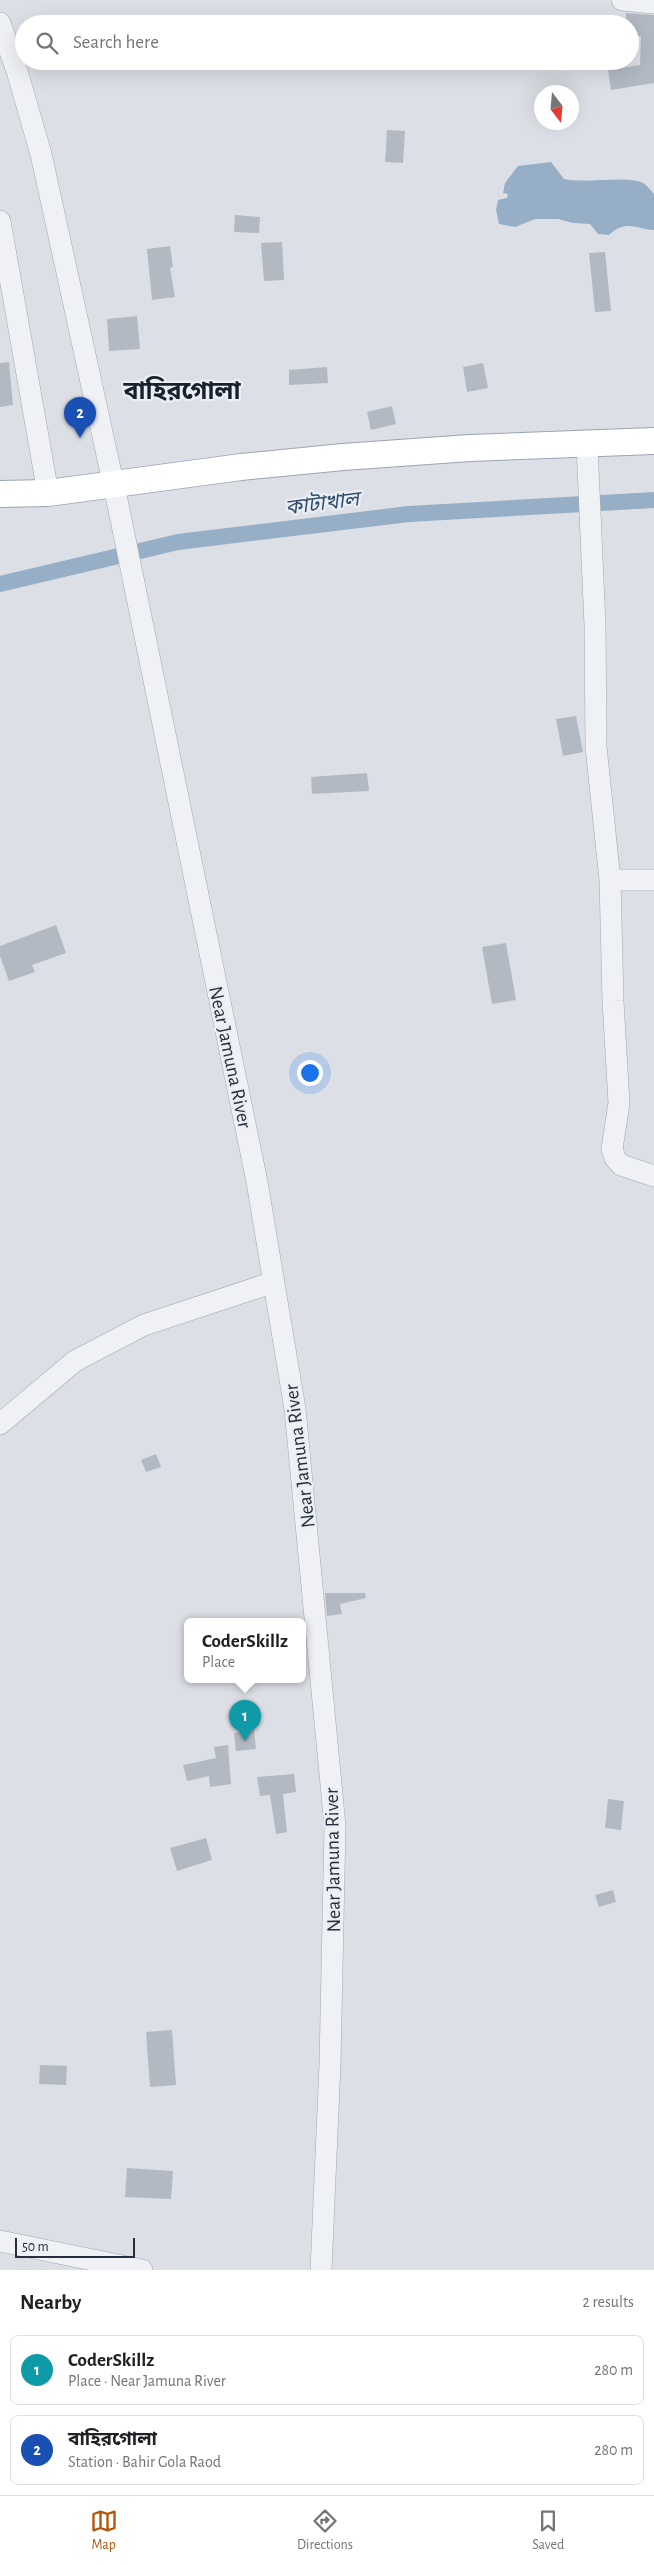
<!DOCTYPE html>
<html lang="en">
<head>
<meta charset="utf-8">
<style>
	:root { --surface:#fff; --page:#f6f6f6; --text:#202124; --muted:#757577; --line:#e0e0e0; --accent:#b45309 }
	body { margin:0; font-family:"Alegreya Sans","Noto Sans Bengali",sans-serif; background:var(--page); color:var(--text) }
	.compass { position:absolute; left:534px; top:85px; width:45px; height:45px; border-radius:50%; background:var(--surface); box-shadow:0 5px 20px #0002; rotate:164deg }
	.scale { position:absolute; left:15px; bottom:12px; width:120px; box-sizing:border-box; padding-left:5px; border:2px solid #262f3d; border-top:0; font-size:14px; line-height:18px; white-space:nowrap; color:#262f3d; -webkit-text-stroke:4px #ebeff4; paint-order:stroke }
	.you { position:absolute; left:309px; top:1072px; width:18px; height:18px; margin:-12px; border:4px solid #fff; border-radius:50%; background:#1a73e8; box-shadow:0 0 0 8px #1a73e833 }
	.badge { display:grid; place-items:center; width:32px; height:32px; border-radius:50%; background:var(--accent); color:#fff; font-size:16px; font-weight:700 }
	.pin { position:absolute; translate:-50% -41px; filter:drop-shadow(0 1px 2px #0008) }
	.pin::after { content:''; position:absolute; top:26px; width:18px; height:15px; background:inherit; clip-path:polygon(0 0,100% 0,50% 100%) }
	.popup { position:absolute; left:184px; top:1618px; width:122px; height:65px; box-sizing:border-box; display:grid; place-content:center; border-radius:8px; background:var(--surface); filter:drop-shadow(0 1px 4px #0005); font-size:16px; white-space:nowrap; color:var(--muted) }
	.popup b { font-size:19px; color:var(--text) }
	.popup::after { content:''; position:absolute; left:50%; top:100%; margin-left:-10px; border:10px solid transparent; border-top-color:var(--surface) }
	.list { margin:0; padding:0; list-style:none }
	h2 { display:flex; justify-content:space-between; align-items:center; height:65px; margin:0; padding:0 20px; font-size:21px }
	h2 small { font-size:16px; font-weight:400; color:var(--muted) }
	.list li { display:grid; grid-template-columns:32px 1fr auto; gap:15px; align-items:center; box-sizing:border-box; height:70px; margin:0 10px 10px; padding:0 10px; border:1px solid var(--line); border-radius:8px }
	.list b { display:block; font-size:19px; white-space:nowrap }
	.list p { margin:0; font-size:16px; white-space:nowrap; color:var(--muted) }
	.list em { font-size:16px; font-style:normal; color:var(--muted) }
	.icon { flex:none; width:28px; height:28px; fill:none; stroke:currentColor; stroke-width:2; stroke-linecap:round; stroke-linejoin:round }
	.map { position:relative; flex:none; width:654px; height:2270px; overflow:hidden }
	.search { position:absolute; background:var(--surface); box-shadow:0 5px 20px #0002; left:15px; right:15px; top:15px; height:55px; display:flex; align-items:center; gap:12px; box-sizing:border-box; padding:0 18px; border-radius:28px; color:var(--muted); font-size:19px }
	.sheet { height:225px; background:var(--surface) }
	nav { display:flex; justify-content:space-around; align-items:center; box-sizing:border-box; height:70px; border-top:1px solid var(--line); background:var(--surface); font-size:14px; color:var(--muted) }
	nav a { display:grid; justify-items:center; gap:2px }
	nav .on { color:var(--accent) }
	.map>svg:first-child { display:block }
</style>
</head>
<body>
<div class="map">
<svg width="654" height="2270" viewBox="0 0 654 2270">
	<rect width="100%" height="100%" fill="#dce0e6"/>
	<path fill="#96afc7" d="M 551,162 L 564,179 C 586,184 628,175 643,183 C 647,185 651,191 654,194 L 654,230 C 635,229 626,219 609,235 L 598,234 L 590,224 L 573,223 L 558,219 L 535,219 L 515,227 L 499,224 L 496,210 L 498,200 L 507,198 L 508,194 L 503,193 L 505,183 L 518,166 Z"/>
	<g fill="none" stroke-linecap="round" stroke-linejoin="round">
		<path stroke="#96afc7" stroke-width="16" d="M 0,584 L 178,542 L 409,514 L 654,500"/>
	</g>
	<path fill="#b3b9c3" d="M 626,13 L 654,15 L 654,83 L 611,90 L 608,70 L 640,65 L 641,36 L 630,37 L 630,24 L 626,24 Z
		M 387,130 L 405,131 L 403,163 L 385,162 Z
		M 235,215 L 260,217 L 259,233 L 234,232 Z
		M 282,242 L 284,280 L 264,281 L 261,243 Z
		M 170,246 L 173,267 L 170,268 L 175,297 L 152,300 L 147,249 Z
		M 605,252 L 611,311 L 595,312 L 589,253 Z
		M 137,316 L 140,349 L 109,351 L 107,319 Z
		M 9,362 L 13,405 L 0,407 L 0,363 Z
		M 483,363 L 488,388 L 467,392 L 463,367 Z
		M 327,367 L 328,383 L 289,385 L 289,370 Z
		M 392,406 L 396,424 L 371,430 L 367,412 Z
		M 576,716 L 583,752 L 563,756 L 556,719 Z
		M 367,773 L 369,791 L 312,794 L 311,777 Z
		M 56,925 L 66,953 L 32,965 L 35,972 L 9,981 L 0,956 L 0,946 Z
		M 506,943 L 516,1000 L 492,1004 L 482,947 Z
		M 156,1454 L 161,1467 L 146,1472 L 141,1460 Z
		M 325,1593 L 365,1593 L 366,1598 L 340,1604 L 342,1614 L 327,1616 Z
		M 254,1730 L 256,1749 L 236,1751 L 234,1733 Z
		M 228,1745 L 231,1784 L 210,1787 L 209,1776 L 187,1781 L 183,1765 L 216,1758 L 214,1747 Z
		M 294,1774 L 296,1792 L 283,1794 L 287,1832 L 276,1834 L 270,1795 L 260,1796 L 257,1777 Z
		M 608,1799 L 624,1801 L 621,1830 L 605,1828 Z
		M 206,1838 L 212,1860 L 177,1871 L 170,1848 Z
		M 613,1890 L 616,1902 L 599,1907 L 595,1895 Z
		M 172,2030 L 176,2085 L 150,2087 L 146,2032 Z
		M 40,2065 L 67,2066 L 66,2085 L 39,2084 Z
		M 127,2168 L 173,2171 L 171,2199 L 125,2197 Z"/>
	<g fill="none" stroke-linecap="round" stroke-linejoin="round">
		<defs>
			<path id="minor" d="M 622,0 L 654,3
				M 0,23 L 17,71 L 41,154 L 118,505 L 257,1182 L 295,1409 L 335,1826 L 330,2064 L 321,2270
				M 0,221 L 48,493
				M 587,445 L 595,625 L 596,747 L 610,880 L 613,1001 L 619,1103 L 612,1149 L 615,1158 L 621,1165 L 654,1176
				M 610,880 L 654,880
				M 0,1424 L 75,1361 L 144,1325 L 274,1282
				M 0,2241 L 142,2270"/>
			<path id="major" d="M 0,494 L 48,493 L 241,467 L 343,457 L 470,448 L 654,441"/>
		</defs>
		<use href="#minor" stroke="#a2a7b0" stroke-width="22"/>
		<use href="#major" stroke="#9ba5b2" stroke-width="28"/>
		<use href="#minor" stroke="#eff1f5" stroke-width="21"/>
		<use href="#major" stroke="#fff" stroke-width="26"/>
	</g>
	<g text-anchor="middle" stroke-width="4.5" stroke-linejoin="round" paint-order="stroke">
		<g font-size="20" fill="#262f3d" stroke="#ebeff4">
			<text transform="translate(231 1057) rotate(78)" y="7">Near Jamuna River</text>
			<text transform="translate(299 1456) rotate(-97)" y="7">Near Jamuna River</text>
			<text transform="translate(332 1860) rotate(-91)" y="7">Near Jamuna River</text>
		</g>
		<g font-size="21" font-style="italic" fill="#304e71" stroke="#ebeff4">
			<text transform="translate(322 503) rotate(-7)" y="7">কাটাখাল</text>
		</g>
		<g font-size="25" font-weight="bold" fill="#18202d" stroke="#ebeff4">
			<text x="182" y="399">বাহিরগোলা</text>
		</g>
	</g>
</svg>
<svg class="compass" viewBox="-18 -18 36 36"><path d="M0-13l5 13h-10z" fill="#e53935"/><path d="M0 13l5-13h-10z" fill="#757577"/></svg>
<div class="scale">50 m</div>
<div class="you"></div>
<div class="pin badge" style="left:245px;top:1741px;background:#0f9aa8">1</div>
<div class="popup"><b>CoderSkillz</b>Place</div>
<div class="pin badge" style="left:80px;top:438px;background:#1a4fb4">2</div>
<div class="search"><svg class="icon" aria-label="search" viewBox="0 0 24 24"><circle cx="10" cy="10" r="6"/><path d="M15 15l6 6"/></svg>Search here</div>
</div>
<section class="sheet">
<h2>Nearby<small>2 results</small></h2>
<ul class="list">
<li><span class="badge" style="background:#0f9aa8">1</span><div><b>CoderSkillz</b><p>Place · Near Jamuna River</p></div><em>280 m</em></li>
<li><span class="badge" style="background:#1a4fb4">2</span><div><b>বাহিরগোলা</b><p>Station · Bahir Gola Raod</p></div><em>280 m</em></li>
</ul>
</section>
<nav>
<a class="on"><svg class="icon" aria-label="map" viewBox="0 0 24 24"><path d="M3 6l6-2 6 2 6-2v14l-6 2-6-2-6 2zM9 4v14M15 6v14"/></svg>Map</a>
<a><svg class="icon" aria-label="directions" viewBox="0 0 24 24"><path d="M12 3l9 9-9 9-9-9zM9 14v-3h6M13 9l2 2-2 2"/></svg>Directions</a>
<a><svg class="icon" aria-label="saved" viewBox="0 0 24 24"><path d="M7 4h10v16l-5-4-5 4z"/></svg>Saved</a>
</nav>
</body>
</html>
